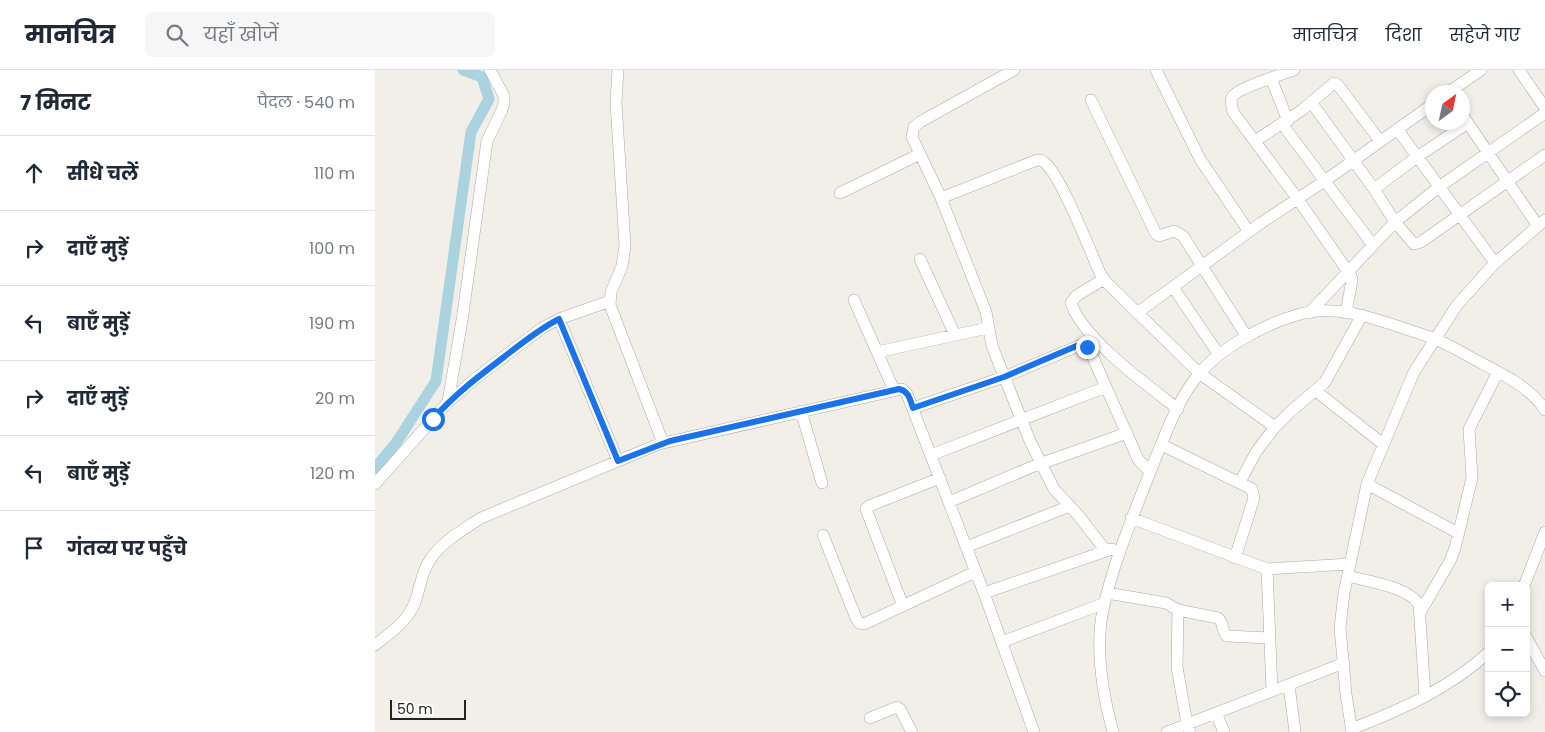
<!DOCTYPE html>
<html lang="hi">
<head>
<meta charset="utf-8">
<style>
	:root { --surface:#fff; --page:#f6f6f7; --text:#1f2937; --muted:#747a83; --line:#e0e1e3 }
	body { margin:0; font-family:Poppins,"Noto Sans Devanagari",sans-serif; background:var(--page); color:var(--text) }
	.controls { position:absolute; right:15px; bottom:15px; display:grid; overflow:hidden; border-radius:8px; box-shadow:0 2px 8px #0003 }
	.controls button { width:45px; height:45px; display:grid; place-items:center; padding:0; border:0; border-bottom:1px solid var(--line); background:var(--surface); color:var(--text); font:25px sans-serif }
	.compass { position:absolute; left:1050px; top:15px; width:45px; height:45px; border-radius:50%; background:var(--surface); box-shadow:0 2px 8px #0003; rotate:33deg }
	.scale { position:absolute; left:15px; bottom:12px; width:76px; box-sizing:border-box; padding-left:5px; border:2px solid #222; border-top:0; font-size:14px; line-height:18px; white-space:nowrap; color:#222; -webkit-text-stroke:4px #fff; paint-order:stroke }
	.stop { position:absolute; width:15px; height:15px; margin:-11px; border:4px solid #1a73e8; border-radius:50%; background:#fff }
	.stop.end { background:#1a73e8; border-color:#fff; box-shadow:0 1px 5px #0008 }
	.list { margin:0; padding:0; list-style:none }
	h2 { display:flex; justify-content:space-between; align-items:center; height:65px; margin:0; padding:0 20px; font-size:21px }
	h2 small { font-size:16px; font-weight:400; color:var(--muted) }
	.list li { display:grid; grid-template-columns:32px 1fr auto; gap:15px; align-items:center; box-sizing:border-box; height:75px; padding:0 20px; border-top:1px solid var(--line) }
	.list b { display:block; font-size:19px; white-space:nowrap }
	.list em { font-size:16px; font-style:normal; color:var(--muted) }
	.icon { flex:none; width:28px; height:28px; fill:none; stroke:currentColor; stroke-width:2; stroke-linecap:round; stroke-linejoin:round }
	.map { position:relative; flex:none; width:1170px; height:662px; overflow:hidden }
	header { display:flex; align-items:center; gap:30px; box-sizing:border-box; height:70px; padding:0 25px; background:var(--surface); border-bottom:1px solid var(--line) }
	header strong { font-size:24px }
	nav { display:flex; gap:28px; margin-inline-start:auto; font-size:18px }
	.search { width:350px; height:45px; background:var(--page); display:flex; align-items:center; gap:12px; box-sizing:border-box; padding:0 18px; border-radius:8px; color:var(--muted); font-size:19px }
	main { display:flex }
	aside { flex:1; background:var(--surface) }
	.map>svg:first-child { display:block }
</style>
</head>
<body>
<header>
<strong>मानचित्र</strong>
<div class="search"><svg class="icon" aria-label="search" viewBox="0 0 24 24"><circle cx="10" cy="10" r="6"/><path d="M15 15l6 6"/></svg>यहाँ खोजें</div>
<nav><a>मानचित्र</a><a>दिशा</a><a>सहेजे गए</a></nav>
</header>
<main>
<aside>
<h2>7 मिनट<small>पैदल · 540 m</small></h2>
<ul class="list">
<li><svg class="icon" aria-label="ahead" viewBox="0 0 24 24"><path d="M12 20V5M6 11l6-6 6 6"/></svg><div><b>सीधे चलें</b></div><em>110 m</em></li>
<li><svg class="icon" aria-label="right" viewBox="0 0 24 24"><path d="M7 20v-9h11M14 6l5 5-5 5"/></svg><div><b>दाएँ मुड़ें</b></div><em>100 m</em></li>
<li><svg class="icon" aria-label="left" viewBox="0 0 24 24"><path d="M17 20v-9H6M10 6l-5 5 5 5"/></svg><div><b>बाएँ मुड़ें</b></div><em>190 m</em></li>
<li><svg class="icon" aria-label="right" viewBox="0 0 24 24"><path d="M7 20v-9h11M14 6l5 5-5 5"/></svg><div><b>दाएँ मुड़ें</b></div><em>20 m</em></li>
<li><svg class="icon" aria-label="left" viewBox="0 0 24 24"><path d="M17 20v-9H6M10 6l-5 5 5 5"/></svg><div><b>बाएँ मुड़ें</b></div><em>120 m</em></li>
<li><svg class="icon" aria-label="arrive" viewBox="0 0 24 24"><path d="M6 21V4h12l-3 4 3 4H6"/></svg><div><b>गंतव्य पर पहुँचे</b></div></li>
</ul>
</aside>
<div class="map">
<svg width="1170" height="662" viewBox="0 0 1170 662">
	<rect width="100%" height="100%" fill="#f2efe9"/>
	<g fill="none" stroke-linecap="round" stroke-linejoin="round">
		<path stroke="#aad3df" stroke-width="11" d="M 0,398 L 21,373 L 61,311 L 96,62 L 114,29 L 107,7 L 88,0"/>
		<defs>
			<path id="street" d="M 243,0 L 241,32 L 250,176 L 247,196 L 236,222 L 235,235 L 288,373
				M 639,0 L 545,52 L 539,57 L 537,67 L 566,128 L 611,242 L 617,276 L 655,371 L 679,419 L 703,445 L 731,481
				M 781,0 L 825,89 L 874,162
				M 919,0 C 908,4 862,18 857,27 C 855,31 857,37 858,42 L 922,128 L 976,206 L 977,210 L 971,243
				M 1144,0 L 1170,38
				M 896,8 L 913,51
				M 1074,22 L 1106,0
				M 716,30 L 781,164 L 784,166 L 799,161 L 808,166 L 872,267
				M 936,32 L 999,119 L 1020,152 L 1039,174 L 1046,172 L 1170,85
				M 1088,46 L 1163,156
				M 907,54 L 998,175
				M 1022,59 L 1120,193
				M 880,71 L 927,40 L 959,13 L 963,15 L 1005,71
				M 999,119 L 1042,87 L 1093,53
				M 465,123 L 545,84
				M 566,128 L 662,90 C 666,90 666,90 669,92 C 686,105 715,181 725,203 L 731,212 L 824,303 L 900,357
				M 545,189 L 580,265
				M 729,209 L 701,226 L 696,233 C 708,269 772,315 803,339
				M 798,217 L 844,285
				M 479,230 L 519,320
				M 762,243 L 886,153 L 951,110 L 1058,34
				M 934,243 L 1020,152 L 1064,117 L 1170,43
				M 184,249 L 243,391
				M 502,282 L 613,258
				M 941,321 L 1008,374
				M 73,332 L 88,244 L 112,71 L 127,40 L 129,33 L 129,26 L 115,0
				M 538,338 L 629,307 L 706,275 L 709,275 L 715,281 L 763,389 L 775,402
				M 426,341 L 447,413
				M 787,375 L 877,419 L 879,428 L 860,488
				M 556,385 L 731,317
				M 865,412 L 881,382 L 900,357 L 915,342 L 950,312 L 987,245
				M 0,414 L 73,332 L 101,308 L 167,258 L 184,249 L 235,231
				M 992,414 L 1083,463
				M 574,432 L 659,396 L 752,363
				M 756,448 L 892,499 L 975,494
				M 448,465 L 481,548 L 484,553 L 489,554 L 600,502
				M 591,477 L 695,436
				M 892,499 L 897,621
				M 973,506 C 995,512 1030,516 1044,534 L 1050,626
				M 1149,516 L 1170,462
				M 609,523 L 737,479
				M 732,523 L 791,533 L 803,540 L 802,597 L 812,654 L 815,662
				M 528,536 L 491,439 L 494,436 L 565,408
				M 803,540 L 843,548 C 849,552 846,561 852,566 L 895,568
				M 1046,541 L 1075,491 L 1080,478 L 1097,408 L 1094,359 L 1123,302
				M 1151,567 L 1170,601
				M 627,572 L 730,533
				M 0,575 C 18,561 36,549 42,526 C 46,513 47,501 55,490 C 66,472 88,460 106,448 L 284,374 L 527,319 L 532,324 L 609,523 L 659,662
				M 914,615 L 920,662
				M 841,643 L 849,662
				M 495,648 L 522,637 L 525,639 L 537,662
				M 976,659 C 1026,640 1075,618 1114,582
				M 738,662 C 729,629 723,597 725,563 C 726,541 733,519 739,499 C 750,464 764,431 777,397 C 790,366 802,330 824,304 C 845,278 890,254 922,245 C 963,232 1008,252 1046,264 C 1064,269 1079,278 1095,287 C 1121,301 1154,315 1170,340
				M 792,662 L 969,593
				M 977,662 L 971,624 L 965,558 L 969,523 L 992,414 L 1039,302 L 1082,235 L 1119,194 L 1170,150"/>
		</defs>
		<use href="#street" stroke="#a9a9a9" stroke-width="12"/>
		<use href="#street" stroke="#fff" stroke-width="11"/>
	</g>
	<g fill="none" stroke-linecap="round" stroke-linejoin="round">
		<path stroke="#1a73e8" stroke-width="6" d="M 58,349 C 79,325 104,306 129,287 C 147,273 164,259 184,249 L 243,391 L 295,371 L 524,319 C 534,321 535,330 538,338 L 629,307 L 706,274 L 712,277"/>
	</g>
</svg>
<div class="controls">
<button>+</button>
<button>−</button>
<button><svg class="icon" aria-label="locate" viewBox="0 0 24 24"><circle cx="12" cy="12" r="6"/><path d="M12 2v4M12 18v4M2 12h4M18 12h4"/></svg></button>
</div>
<svg class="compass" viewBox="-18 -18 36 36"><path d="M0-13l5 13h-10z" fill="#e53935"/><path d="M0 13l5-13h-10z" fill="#747a83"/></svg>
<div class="scale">50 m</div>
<div class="stop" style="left:58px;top:349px"></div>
<div class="stop end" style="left:712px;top:277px"></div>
</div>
</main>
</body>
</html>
